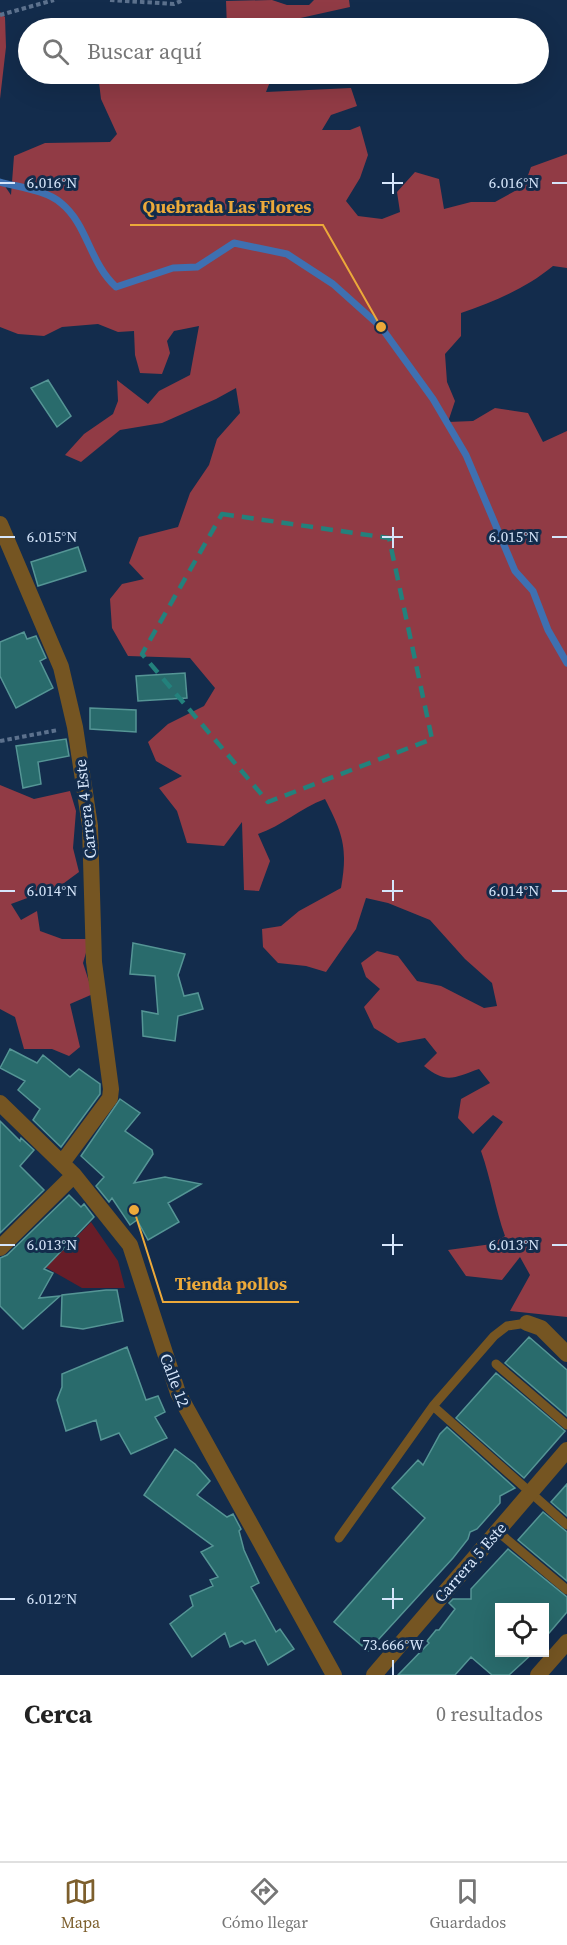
<!DOCTYPE html>
<html lang="es">
<head>
<meta charset="utf-8">
<style>
	:root { --surface:#fff; --page:#f6f6f6; --text:#222; --muted:#767676; --line:#e0e0e0; --accent:#7d5f2d }
	body { margin:0; font-family:"Source Serif 4",serif; background:var(--page); color:var(--text) }
	.controls { position:absolute; right:18px; bottom:18px; display:grid; overflow:hidden; border-radius:0px; box-shadow:0 6px 24px #0002 }
	.controls button { width:54px; height:54px; display:grid; place-items:center; padding:0; border:0; border-bottom:2px solid var(--line); background:var(--surface); color:var(--text); font:30px sans-serif }
	.list { margin:0; padding:0; list-style:none }
	h2 { display:flex; justify-content:space-between; align-items:center; height:78px; margin:0; padding:0 24px; font-size:26px }
	h2 small { font-size:20px; font-weight:400; color:var(--muted) }
	.icon { flex:none; width:33px; height:33px; fill:none; stroke:currentColor; stroke-width:2; stroke-linecap:round; stroke-linejoin:round }
	.map { position:relative; flex:none; width:567px; height:1675px; overflow:hidden }
	.search { position:absolute; background:var(--surface); box-shadow:0 6px 24px #0002; left:18px; right:18px; top:18px; height:66px; display:flex; align-items:center; gap:15px; box-sizing:border-box; padding:0 21px; border-radius:33px; color:var(--muted); font-size:22px }
	.sheet { height:186px; background:var(--surface) }
	nav { display:flex; justify-content:space-around; align-items:center; box-sizing:border-box; height:84px; border-top:2px solid var(--line); background:var(--surface); font-size:16px; color:var(--muted) }
	nav a { display:grid; justify-items:center; gap:3px }
	nav .on { color:var(--accent) }
	.map>svg:first-child { display:block }
</style>
</head>
<body>
<div class="map">
<svg width="567" height="1675" viewBox="0 0 567 1675">
	<rect width="100%" height="100%" fill="#132c4c"/>
	<path fill="#681d28" d="M 91,1222 L 118,1261 L 125,1288 L 82,1288 L 33,1260 L 51,1241 L 63,1251 Z"/>
	<path fill="#913b45" d="M 272,0 L 287,5 L 309,5 L 314,0 L 349,0 L 350,7 L 269,25 L 270,28 L 227,28 L 226,1 Z
		M 0,12 L 5,17 L 6,47 L 0,99 Z
		M 98,74 L 273,74 L 266,92 L 351,88 L 357,106 L 331,115 L 322,130 L 350,130 L 360,126 L 368,155 L 360,178 L 346,201 L 358,216 L 382,219 L 400,212 L 397,192 L 415,172 L 439,179 L 444,209 L 471,202 L 495,202 L 524,186 L 531,167 L 567,154 L 567,268 L 553,266 C 525,289 495,301 461,313 L 461,336 L 445,354 L 447,382 L 455,401 L 448,422 L 473,421 L 495,408 L 528,413 L 543,442 L 567,431 L 567,1317 L 510,1311 L 530,1275 L 520,1257 L 502,1280 L 466,1276 L 448,1250 L 492,1244 L 505,1236 C 495,1208 491,1179 481,1151 L 503,1122 L 493,1115 L 473,1134 L 458,1118 L 461,1099 L 490,1083 L 479,1069 C 455,1077 447,1085 424,1066 L 437,1053 L 425,1038 L 398,1043 L 374,1028 L 364,1007 L 380,989 L 366,977 L 361,963 L 377,951 L 398,956 L 417,981 L 441,986 L 484,1008 L 497,1006 L 492,983 L 465,959 L 430,920 L 388,903 L 366,898 L 356,929 L 326,972 L 306,966 L 278,963 L 263,947 L 262,929 L 281,926 L 299,911 L 341,888 C 348,848 343,834 325,799 C 300,808 282,826 258,834 L 270,861 L 259,891 L 244,890 L 242,822 L 224,846 L 187,843 L 177,811 L 159,788 L 182,776 L 156,761 L 148,742 L 168,724 L 204,706 L 215,688 L 190,658 L 128,656 L 112,628 L 110,599 L 122,584 L 144,579 L 129,563 L 139,537 L 178,527 L 190,493 L 209,465 L 217,439 L 240,413 L 236,388 L 216,399 L 162,423 L 120,430 L 81,462 L 65,455 L 84,434 L 113,414 L 118,401 L 117,380 L 148,404 L 159,391 L 190,375 L 199,326 L 174,331 L 167,341 L 170,353 L 162,374 L 140,373 L 135,355 L 134,331 L 118,332 L 98,324 L 62,327 L 44,336 L 18,334 L 0,327 L 0,179 L 11,195 L 14,156 L 45,143 L 110,142 L 117,134 L 101,99 Z
		M 0,785 L 34,799 L 70,791 L 76,811 L 73,848 L 79,872 L 60,886 L 11,904 L 21,920 L 37,911 L 40,931 L 62,939 L 90,939 L 83,963 L 93,994 L 70,1004 L 80,1047 L 69,1056 L 52,1049 L 24,1049 L 15,1017 L 0,1009 Z"/>
	<g fill="none" stroke-linecap="round" stroke-linejoin="round">
		<path stroke="#3e70b1" stroke-width="7" d="M 0,182 C 18,187 46,190 61,203 C 88,225 89,262 116,287 L 173,268 L 197,267 L 234,243 L 287,254 L 333,284 L 381,327 L 433,399 L 466,455 L 515,571 L 533,591 L 548,630 L 567,663"/>
	</g>
	<path fill="#296b6c" stroke="#559595" stroke-width="1.5" d="M 48,380 L 71,416 L 57,427 L 31,388 Z
		M 78,547 L 86,571 L 38,586 L 31,562 Z
		M 24,632 L 27,639 L 36,636 L 46,658 L 40,661 L 53,688 L 16,708 L 0,676 L 0,642 Z
		M 185,673 L 187,698 L 138,701 L 136,676 Z
		M 90,708 L 136,710 L 136,732 L 90,729 Z
		M 66,739 L 69,756 L 38,762 L 41,784 L 23,788 L 16,746 Z
		M 133,943 L 185,954 L 178,975 L 184,996 L 198,993 L 203,1009 L 178,1016 L 175,1041 L 143,1036 L 142,1011 L 158,1014 L 155,976 L 130,974 Z
		M 10,1049 L 37,1063 L 43,1055 L 70,1077 L 79,1069 L 100,1084 L 100,1094 L 61,1147 L 33,1120 L 40,1109 L 18,1090 L 25,1081 L 0,1068 Z
		M 120,1099 L 140,1113 L 125,1131 L 152,1150 L 153,1154 L 134,1183 L 165,1177 L 201,1184 L 168,1203 L 179,1222 L 148,1240 L 137,1220 L 130,1225 L 112,1198 L 109,1202 L 96,1186 L 104,1177 L 81,1156 Z
		M 0,1121 L 20,1141 L 21,1138 L 34,1150 L 20,1166 L 44,1190 L 0,1233 Z
		M 69,1195 L 81,1207 L 84,1204 L 94,1217 L 44,1269 L 53,1273 L 39,1298 L 60,1296 L 23,1329 L 0,1306 L 0,1258 L 7,1255 Z
		M 106,1290 L 117,1290 L 123,1321 L 83,1329 L 61,1326 L 62,1295 Z
		M 529,1337 L 567,1370 L 567,1416 L 505,1363 Z
		M 127,1347 L 146,1400 L 158,1396 L 165,1412 L 155,1417 L 167,1438 L 131,1454 L 119,1433 L 101,1440 L 96,1420 L 66,1431 L 57,1400 L 62,1387 L 62,1374 Z
		M 496,1373 L 565,1431 L 524,1478 L 456,1418 Z
		M 447,1427 L 515,1488 L 500,1496 L 500,1503 L 477,1529 L 470,1532 L 468,1539 L 453,1558 L 368,1651 L 334,1622 L 425,1518 L 392,1488 L 418,1460 L 423,1465 L 440,1434 Z
		M 175,1449 L 195,1464 L 210,1481 L 197,1495 L 227,1517 L 233,1514 L 241,1529 L 239,1531 L 244,1550 L 259,1583 L 251,1587 L 276,1632 L 280,1629 L 294,1649 L 268,1665 L 255,1640 L 245,1644 L 242,1641 L 230,1647 L 225,1633 L 192,1657 L 170,1624 L 193,1606 L 190,1596 L 213,1586 L 210,1580 L 218,1577 L 201,1552 L 213,1546 L 144,1495 Z
		M 567,1484 L 567,1516 L 551,1502 Z
		M 543,1512 L 567,1532 L 567,1581 L 518,1540 Z
		M 508,1549 L 567,1597 L 567,1612 L 544,1639 L 544,1608 L 500,1608 L 500,1653 L 533,1653 L 509,1675 L 492,1675 L 471,1657 L 455,1675 L 398,1675 L 429,1643 L 427,1641 L 436,1630 L 439,1630 L 455,1609 L 449,1603 L 453,1599 L 471,1599 L 471,1589 Z"/>
	<g fill="none" stroke-linecap="round" stroke-linejoin="round">
		<path stroke="#5c718d" stroke-width="4" stroke-dasharray="4.5 3" stroke-linecap="butt" d="M 110,0 L 174,4 L 183,0
			M 0,15 L 54,0
			M 0,741 L 58,730"/>
		<path stroke="#755522" stroke-width="9" d="M 496,1364 L 567,1425
			M 433,1406 L 567,1525
			M 497,1531 L 567,1590
			M 339,1538 L 433,1406 L 494,1336 L 507,1326 L 527,1323"/>
		<path stroke="#755522" stroke-width="16" d="M 0,524 L 61,667 L 75,727 L 90,826 L 94,962 L 111,1089 L 110,1098 L 62,1163
			M 0,1103 L 74,1175 L 130,1245 L 178,1393 L 334,1675
			M 0,1248 L 74,1175
			M 527,1323 L 541,1328 L 567,1354
			M 374,1675 L 567,1450
			M 538,1675 L 567,1642"/>
	</g>
	<path fill="none" stroke="#23817c" stroke-width="4.5" stroke-dasharray="12 8" stroke-linejoin="round" d="M 222,514 L 389,538 L 432,739 L 268,802 L 142,654 Z"/>
	<path fill="none" stroke="#d6e6fb" stroke-width="2" d="M 393,173 L 393,194M 0,183 L 15,183M 382,183 L 403,183M 552,183 L 567,183M 393,527 L 393,548M 0,537 L 15,537M 382,537 L 403,537M 552,537 L 567,537M 393,880 L 393,901M 0,891 L 15,891M 382,891 L 403,891M 552,891 L 567,891M 393,1234 L 393,1255M 0,1245 L 15,1245M 382,1245 L 403,1245M 552,1245 L 567,1245M 393,1588 L 393,1609M 0,1599 L 15,1599M 382,1599 L 403,1599M 393,1660 L 393,1675"/>
	<g text-anchor="middle" stroke-width="6" stroke-linejoin="round" paint-order="stroke">
		<g font-size="16" fill="#d6e6fb" stroke="#132c4c">
			<text transform="translate(85 809) rotate(-96)" y="6">Carrera 4 Este</text>
			<text transform="translate(175 1380) rotate(69)" y="6">Calle 12</text>
			<text transform="translate(470 1562) rotate(-49)" y="6">Carrera 5 Este</text>
		</g>
	</g>
	<g font-size="15" text-anchor="middle" fill="#d6e6fb" stroke="#132c4c" stroke-width="6" stroke-linejoin="round" paint-order="stroke">
		<text x="52" y="188">6.016°N</text>
		<text x="514" y="188">6.016°N</text>
		<text x="52" y="542">6.015°N</text>
		<text x="514" y="542">6.015°N</text>
		<text x="52" y="896">6.014°N</text>
		<text x="514" y="896">6.014°N</text>
		<text x="52" y="1250">6.013°N</text>
		<text x="514" y="1250">6.013°N</text>
		<text x="52" y="1604">6.012°N</text>
		<text x="393" y="1650">73.666°W</text>
	</g>
	<path fill="none" stroke="#eca93a" stroke-width="2" d="M381 327L323 225H130M134 1210L163 1302H299"/>
	<g fill="#eca93a" stroke="#132c4c" stroke-width="2">
		<circle cx="381" cy="327" r="6"/>
		<circle cx="134" cy="1210" r="6"/>
	</g>
	<g font-size="18" text-anchor="middle" font-weight="bold" fill="#eca93a" stroke="#132c4c" stroke-width="6" stroke-linejoin="round" paint-order="stroke">
		<text x="227" y="213">Quebrada Las Flores</text>
		<text x="231" y="1290">Tienda pollos</text>
	</g>
</svg>
<div class="controls">
<button><svg class="icon" aria-label="locate" viewBox="0 0 24 24"><circle cx="12" cy="12" r="6"/><path d="M12 2v4M12 18v4M2 12h4M18 12h4"/></svg></button>
</div>
<div class="search"><svg class="icon" aria-label="search" viewBox="0 0 24 24"><circle cx="10" cy="10" r="6"/><path d="M15 15l6 6"/></svg>Buscar aquí</div>
</div>
<section class="sheet">
<h2>Cerca<small>0 resultados</small></h2>
<ul class="list">
</ul>
</section>
<nav>
<a class="on"><svg class="icon" aria-label="map" viewBox="0 0 24 24"><path d="M3 6l6-2 6 2 6-2v14l-6 2-6-2-6 2zM9 4v14M15 6v14"/></svg>Mapa</a>
<a><svg class="icon" aria-label="directions" viewBox="0 0 24 24"><path d="M12 3l9 9-9 9-9-9zM9 14v-3h6M13 9l2 2-2 2"/></svg>Cómo llegar</a>
<a><svg class="icon" aria-label="saved" viewBox="0 0 24 24"><path d="M7 4h10v16l-5-4-5 4z"/></svg>Guardados</a>
</nav>
</body>
</html>
